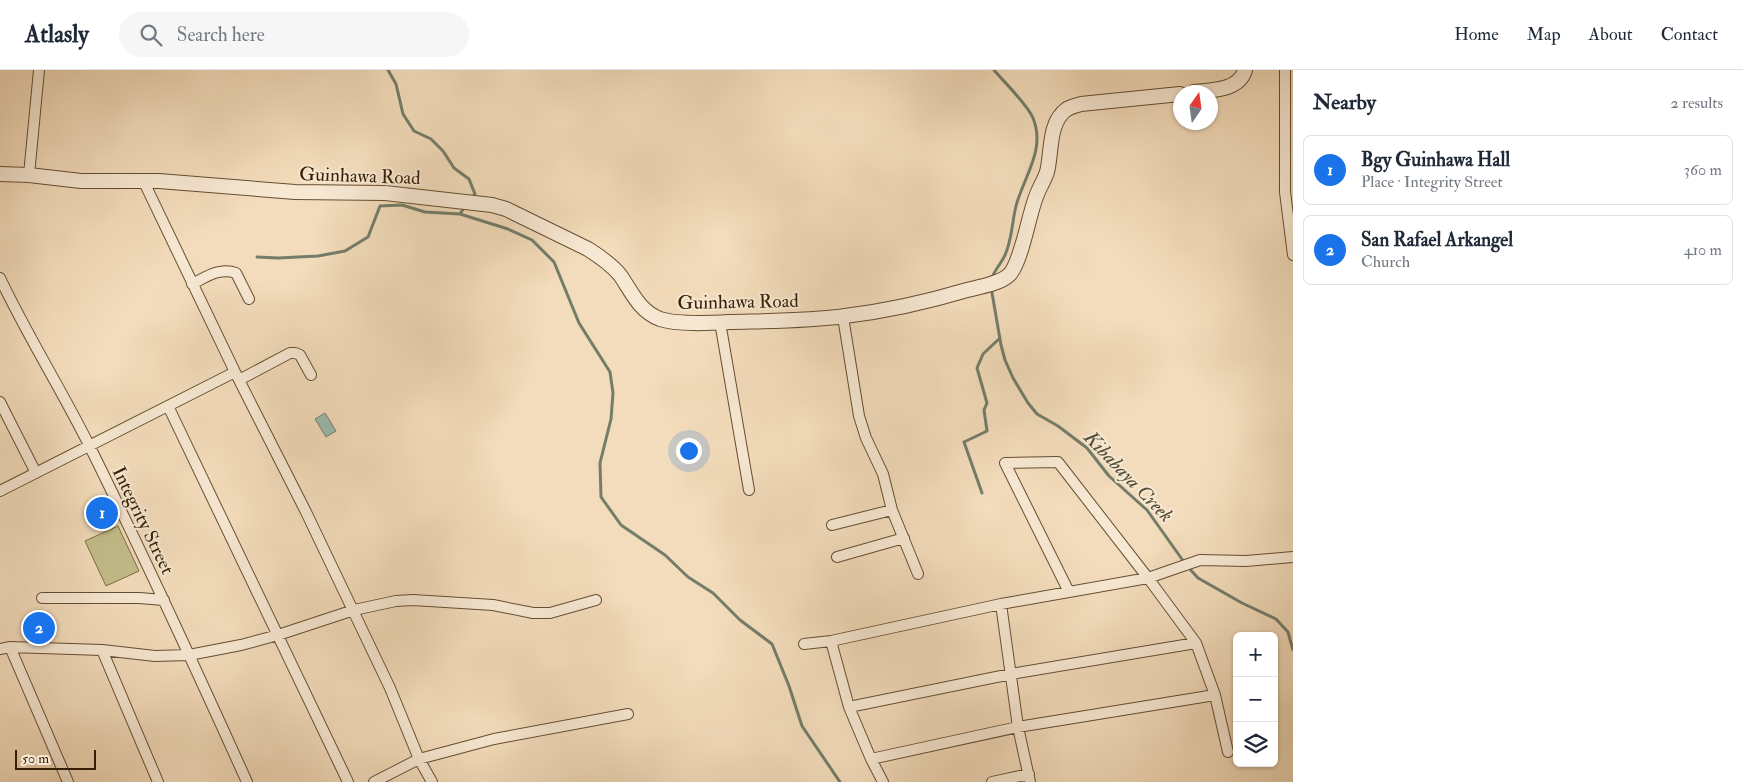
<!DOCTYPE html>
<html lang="en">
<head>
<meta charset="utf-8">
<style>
	:root { --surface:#fff; --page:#f6f6f7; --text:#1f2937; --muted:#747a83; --line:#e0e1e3; --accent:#1a73e8 }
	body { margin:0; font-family:"IM FELL Double Pica",serif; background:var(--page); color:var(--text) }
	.controls { position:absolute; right:15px; bottom:15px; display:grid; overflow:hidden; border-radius:8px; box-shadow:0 1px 4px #0004 }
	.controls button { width:45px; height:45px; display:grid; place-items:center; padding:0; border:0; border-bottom:1px solid var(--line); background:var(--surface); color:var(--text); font:25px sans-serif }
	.compass { position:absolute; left:1173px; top:15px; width:45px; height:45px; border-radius:50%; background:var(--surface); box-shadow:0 1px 4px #0004; rotate:13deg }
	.scale { position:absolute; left:15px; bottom:12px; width:81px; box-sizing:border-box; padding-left:5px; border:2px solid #361f04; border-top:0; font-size:14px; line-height:18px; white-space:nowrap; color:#361f04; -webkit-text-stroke:4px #f7e8d3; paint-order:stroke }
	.you { position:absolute; left:688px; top:380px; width:18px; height:18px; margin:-12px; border:4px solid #fff; border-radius:50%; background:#1a73e8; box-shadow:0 0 0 8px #1a73e833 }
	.badge { display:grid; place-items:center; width:32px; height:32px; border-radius:50%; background:var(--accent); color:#fff; font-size:16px; font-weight:700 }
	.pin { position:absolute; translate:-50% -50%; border:2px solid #fff; box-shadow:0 1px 5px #0006 }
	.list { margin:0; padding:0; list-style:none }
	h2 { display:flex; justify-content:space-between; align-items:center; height:65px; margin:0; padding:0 20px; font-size:21px }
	h2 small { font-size:16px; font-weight:400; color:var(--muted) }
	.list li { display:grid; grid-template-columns:32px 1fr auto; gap:15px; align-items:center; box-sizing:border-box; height:70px; margin:0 10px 10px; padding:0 10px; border:1px solid var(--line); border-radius:8px }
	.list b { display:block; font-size:19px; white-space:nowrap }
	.list p { margin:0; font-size:16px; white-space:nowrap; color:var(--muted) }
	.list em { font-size:16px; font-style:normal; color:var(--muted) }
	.icon { flex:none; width:28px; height:28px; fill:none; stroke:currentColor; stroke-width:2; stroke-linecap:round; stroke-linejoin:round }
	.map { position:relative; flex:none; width:1293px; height:712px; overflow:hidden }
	header { display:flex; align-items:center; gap:30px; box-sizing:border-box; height:70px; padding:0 25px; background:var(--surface); border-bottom:1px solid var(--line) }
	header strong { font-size:24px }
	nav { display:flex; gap:28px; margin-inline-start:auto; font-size:18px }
	.search { width:350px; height:45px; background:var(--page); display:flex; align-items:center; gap:12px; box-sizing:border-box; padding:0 18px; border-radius:28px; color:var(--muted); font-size:19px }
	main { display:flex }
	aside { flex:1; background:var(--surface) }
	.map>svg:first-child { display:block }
</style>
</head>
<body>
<header>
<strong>Atlasly</strong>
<div class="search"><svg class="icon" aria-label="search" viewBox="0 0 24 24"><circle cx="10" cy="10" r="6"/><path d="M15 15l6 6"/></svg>Search here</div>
<nav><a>Home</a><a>Map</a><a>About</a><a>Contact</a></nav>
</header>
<main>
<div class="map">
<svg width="1293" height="712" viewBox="0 0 1293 712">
	<rect width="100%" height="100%" fill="#f3dcbb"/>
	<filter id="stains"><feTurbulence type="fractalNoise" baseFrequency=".004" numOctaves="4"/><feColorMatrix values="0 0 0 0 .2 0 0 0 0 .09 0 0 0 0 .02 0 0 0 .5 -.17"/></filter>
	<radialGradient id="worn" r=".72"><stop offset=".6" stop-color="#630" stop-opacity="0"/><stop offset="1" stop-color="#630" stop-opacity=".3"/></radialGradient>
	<path fill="#c3be8b" stroke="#7c6e48" d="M 118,456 L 139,501 L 106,516 L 85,471 Z"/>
	<path fill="#9bbcae" stroke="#737d6a" d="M 325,343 L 336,361 L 326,367 L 315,349 Z"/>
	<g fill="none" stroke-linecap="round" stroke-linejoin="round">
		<path stroke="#737d6a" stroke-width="3" d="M 388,0 L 396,14 L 403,44 L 414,61 L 431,69 L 443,81 L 454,98 L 469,109 L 475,124 L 471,129
			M 460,144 L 508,159 L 532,170 L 554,192 L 579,253 L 610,302 L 613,323 L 611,349 L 600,393 L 601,427 L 621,455 L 665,485 L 688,507 L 713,523 L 740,550 L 772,574 L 789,616 L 802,656 L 840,712
			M 257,187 L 278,188 L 318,186 L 345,181 L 368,167 L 380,136 L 402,135 L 425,142 L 460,144 L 465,136
			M 992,208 C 995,199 1001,194 1005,185 C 1012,170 1012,152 1016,136 C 1024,106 1046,80 1033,48 C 1027,34 1004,12 994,0
			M 991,217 L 1001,275 L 1005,290 L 1013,308 L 1028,333 L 1037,344 L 1058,356 L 1087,378 L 1109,406 L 1147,440 L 1184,492
			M 982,423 L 964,372 L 987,361 L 984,340 L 987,333 L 977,298 L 983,284 L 1000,268
			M 1188,497 L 1198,508 L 1242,533 L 1276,549 L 1288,562 L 1293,580"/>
		<defs>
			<path id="minor" d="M 1285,0 L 1285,122 L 1293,185
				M 29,105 L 39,0
				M 143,110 L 235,302 L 306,442 L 390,618 L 419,689 L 432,712
				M 0,208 C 27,265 61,319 89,375 C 144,486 196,599 247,712
				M 192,214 C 206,207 220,197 236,203 L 249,229
				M 843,247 L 859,346 L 866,368 L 883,404 L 892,440 L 918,504
				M 720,252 L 749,420
				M 239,310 L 290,283 L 295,283 L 300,285 L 311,305
				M 0,332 L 36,403
				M 168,336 L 348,712
				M 0,421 L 235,302
				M 832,455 L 892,440
				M 837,487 L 904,468
				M 1069,522 L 1005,393 L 1058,392 L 1148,508 L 1196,573 L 1215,625 L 1228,682
				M 42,528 L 139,528 L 164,530
				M 1001,534 L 1018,657 L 1030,712
				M 831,571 L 849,637 L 871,689 L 883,712
				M 804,574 L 831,571 L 1001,534 L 1148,508 L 1200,490 L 1246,491 L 1293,487
				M 10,577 L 68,712
				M 0,579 L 10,577 L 102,580 L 155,586 L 189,585 L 241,575 L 278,565 L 354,540 L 396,531 L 413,530 L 493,535 L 533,543 L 550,543 L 596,530
				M 102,580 L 158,712
				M 849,637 L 1011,604 L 1196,573
				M 871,689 L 1018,657 L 1215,625
				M 374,712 L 419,689 L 494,669 L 628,644
				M 992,712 L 1029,704"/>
			<path id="tertiary" d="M 1194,22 C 1211,20 1239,21 1245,0
				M 0,104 L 29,105 L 81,111 L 159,111 L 295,122 L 385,123 L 492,135 L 506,139 L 588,179 C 599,186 612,195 620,205 C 632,222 639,241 660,249 C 678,255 712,253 731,252 C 769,251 807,251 845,246 C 886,241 927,232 967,220 C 979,217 999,214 1009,205 C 1021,194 1029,144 1036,127 C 1039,118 1044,111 1047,102 C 1052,83 1048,52 1067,39 C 1071,37 1077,35 1081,34 L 1180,24"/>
		</defs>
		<use href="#minor" stroke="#654e32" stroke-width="12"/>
		<use href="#tertiary" stroke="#654e32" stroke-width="16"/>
		<use href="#minor" stroke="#f7e8d3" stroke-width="10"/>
		<use href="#tertiary" stroke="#f7e8d3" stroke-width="14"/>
	</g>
	<g text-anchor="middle" stroke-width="4" stroke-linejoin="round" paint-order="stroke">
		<g font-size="19" fill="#361f04" stroke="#f7e8d3">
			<text transform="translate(360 105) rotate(2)" y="7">Guinhawa Road</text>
			<text transform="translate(738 231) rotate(-1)" y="7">Guinhawa Road</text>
			<text transform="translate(144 450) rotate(64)" y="7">Integrity Street</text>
		</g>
		<g font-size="20" font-style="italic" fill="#544e37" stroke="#f7e8d3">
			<text transform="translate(1129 406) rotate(46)" y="7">Kibabaya Creek</text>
		</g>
	</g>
	<rect width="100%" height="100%" filter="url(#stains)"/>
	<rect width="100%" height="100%" fill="url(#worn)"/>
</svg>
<div class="controls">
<button>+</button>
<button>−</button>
<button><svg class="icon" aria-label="layers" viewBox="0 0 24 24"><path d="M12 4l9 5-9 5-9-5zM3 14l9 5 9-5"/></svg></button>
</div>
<svg class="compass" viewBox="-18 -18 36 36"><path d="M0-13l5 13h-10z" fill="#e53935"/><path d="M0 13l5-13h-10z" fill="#747a83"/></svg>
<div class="scale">50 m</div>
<div class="you"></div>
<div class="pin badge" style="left:102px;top:443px">1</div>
<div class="pin badge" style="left:39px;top:558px">2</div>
</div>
<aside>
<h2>Nearby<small>2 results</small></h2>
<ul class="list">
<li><span class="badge">1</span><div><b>Bgy Guinhawa Hall</b><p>Place · Integrity Street</p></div><em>360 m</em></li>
<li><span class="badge">2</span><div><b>San Rafael Arkangel</b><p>Church</p></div><em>410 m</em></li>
</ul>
</aside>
</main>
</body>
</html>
